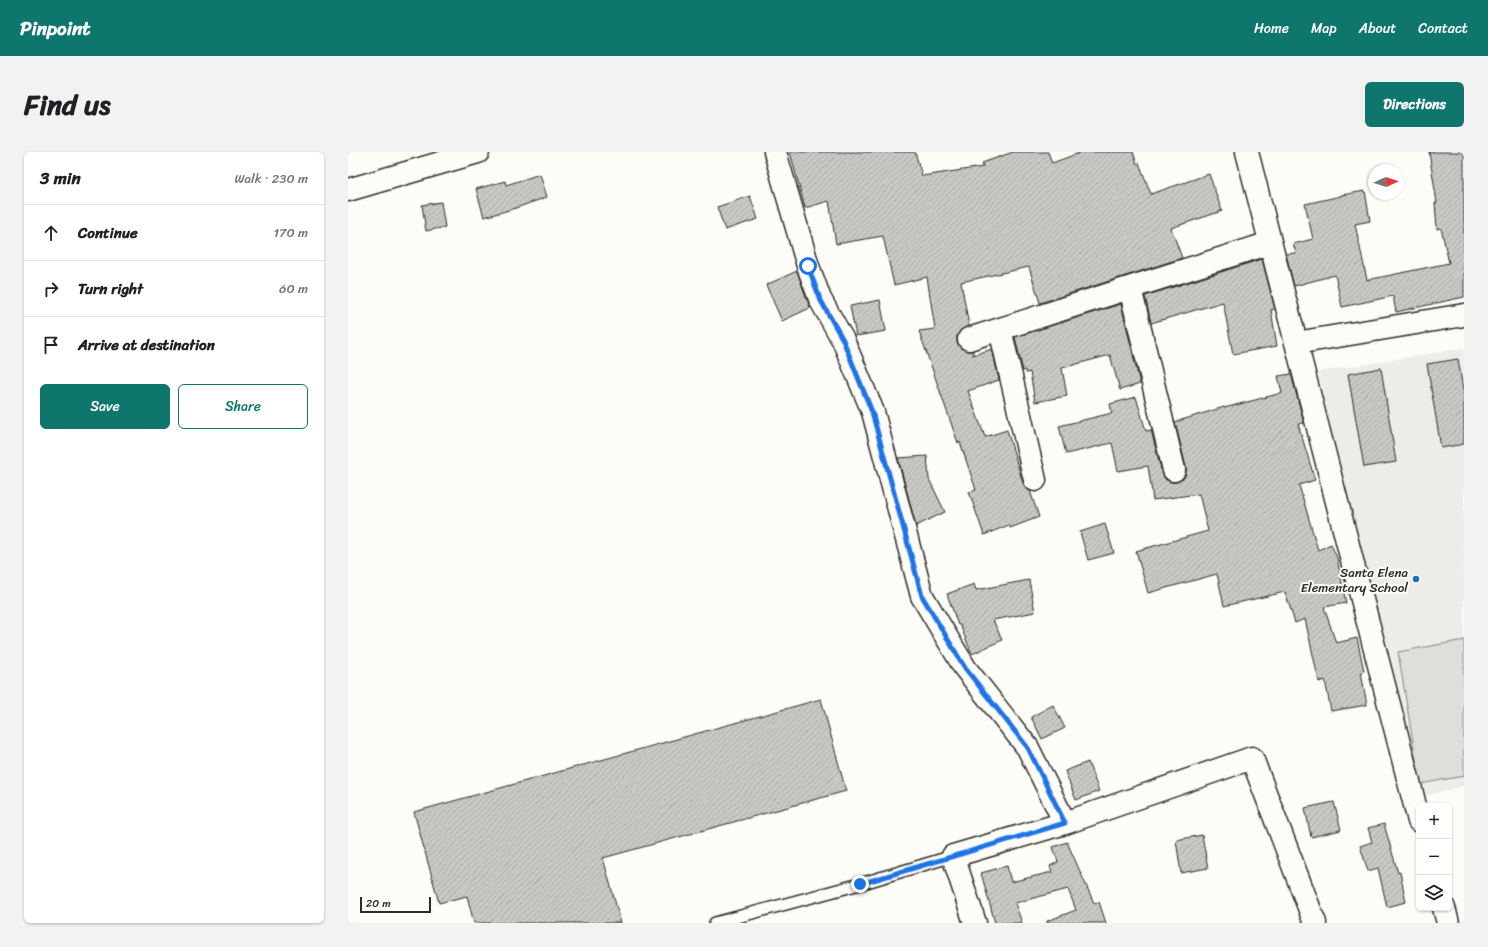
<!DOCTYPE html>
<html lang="en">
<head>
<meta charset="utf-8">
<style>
	:root { --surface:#fff; --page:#f2f2f2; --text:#202124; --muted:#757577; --line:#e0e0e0; --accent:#0f766e }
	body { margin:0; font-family:Sriracha,sans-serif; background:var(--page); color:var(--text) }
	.controls { position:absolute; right:12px; bottom:12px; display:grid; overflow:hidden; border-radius:6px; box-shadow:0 1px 3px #0004 }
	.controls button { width:36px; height:36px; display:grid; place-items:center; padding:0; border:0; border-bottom:1px solid var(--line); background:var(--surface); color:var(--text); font:20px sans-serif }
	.compass { position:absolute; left:1020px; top:12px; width:36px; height:36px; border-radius:50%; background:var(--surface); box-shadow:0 1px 3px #0004; rotate:87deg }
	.scale { position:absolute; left:12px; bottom:10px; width:71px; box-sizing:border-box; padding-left:4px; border:2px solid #2b2b2b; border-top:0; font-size:11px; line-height:14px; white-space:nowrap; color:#2b2b2b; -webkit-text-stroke:3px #fdfcf7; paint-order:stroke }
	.stop { position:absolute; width:12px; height:12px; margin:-9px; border:3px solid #1a73e8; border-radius:50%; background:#fff }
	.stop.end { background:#1a73e8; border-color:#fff; box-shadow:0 1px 4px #0008 }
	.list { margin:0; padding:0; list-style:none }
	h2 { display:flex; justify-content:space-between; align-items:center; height:52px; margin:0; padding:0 16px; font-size:17px }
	h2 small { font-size:13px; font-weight:400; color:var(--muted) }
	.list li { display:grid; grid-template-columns:26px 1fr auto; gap:12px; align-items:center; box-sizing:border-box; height:56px; padding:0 16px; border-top:1px solid var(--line) }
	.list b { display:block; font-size:15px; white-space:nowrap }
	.list em { font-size:13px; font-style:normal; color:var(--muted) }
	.actions { display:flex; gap:8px; padding:12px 16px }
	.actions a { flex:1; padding:9px 0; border:1px solid var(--accent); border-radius:6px; text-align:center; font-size:14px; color:var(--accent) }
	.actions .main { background:var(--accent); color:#fff }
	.icon { flex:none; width:22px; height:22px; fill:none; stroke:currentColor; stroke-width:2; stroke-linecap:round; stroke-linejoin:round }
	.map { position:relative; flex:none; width:1116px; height:771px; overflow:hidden; border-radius:6px }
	header { display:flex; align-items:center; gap:24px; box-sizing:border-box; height:56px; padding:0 20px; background:var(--accent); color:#fff }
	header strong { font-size:19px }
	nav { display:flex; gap:22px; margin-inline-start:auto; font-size:14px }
	.intro { display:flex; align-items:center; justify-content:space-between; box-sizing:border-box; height:96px; padding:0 24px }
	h1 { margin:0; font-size:28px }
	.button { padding:10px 18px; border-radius:6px; background:var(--accent); color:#fff; font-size:14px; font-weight:700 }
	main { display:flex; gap:24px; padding:0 24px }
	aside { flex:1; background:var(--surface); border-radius:6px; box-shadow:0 1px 3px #0004 }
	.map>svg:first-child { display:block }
</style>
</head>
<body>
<header>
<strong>Pinpoint</strong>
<nav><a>Home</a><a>Map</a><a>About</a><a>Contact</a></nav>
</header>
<div class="intro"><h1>Find us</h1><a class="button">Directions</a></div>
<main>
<aside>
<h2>3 min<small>Walk · 230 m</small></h2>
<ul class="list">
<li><svg class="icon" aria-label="ahead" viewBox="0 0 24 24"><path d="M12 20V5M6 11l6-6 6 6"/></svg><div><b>Continue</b></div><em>170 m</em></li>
<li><svg class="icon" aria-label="right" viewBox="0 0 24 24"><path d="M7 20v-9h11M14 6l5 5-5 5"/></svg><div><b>Turn right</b></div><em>60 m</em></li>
<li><svg class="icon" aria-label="arrive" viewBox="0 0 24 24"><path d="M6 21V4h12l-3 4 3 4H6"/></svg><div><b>Arrive at destination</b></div></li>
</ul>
<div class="actions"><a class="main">Save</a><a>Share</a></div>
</aside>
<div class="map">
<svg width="1116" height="771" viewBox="0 0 1116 771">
	<defs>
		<pattern id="building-hatch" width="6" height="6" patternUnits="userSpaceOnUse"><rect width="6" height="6" fill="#c9c8c4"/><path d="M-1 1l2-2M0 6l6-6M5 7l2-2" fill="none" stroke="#adaca9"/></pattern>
	</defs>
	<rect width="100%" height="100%" fill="#fdfcf7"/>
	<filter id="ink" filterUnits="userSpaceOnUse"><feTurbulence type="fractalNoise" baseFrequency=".025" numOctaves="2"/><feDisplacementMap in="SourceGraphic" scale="8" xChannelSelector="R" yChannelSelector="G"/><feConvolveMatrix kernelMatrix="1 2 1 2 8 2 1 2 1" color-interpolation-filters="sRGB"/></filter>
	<g filter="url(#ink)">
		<path fill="#edece8" d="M 1116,196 L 1116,634 L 1070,646 L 970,220 Z"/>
		<path fill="#dfdeda" stroke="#858482" d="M 1116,488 L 1116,624 L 1072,632 L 1050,500 Z"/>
		<path fill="url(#building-hatch)" stroke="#2b2b2b" d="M 442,0 L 567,0 L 574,24 L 635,15 L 634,11 L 665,0 L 700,0 L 704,11 L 734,0 L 785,0 L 789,12 L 791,11 L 803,42 L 861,22 L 874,59 L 823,76 L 834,106 L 692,151 L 681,115 L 613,130 L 621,174 L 612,179 L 609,185 L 609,191 L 613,196 L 618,199 L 625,199 L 625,203 L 644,197 L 651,228 L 620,239 L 637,285 L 659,278 L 675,331 L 678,336 L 682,339 L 691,365 L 662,376 L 661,373 L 636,383 L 621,340 L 628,338 L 612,290 L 610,291 L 571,179 L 587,177 L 579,125 L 546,133 L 535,84 L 488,92 L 481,49 L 457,56 Z
			M 1081,0 L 1116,0 L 1116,145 L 1048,160 L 1045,144 L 994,155 L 987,123 L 946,134 L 938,102 L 948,101 L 945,92 L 965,87 L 957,52 L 993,44 L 993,43 L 1017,39 L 1022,69 L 1007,72 L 1019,128 L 1101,111 L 1093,76 L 1089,77 L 1087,51 L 1089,51 Z
			M 192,22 L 199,45 L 165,57 L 136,65 L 128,37 L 157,29 L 158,33 Z
			M 402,44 L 410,67 L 377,78 L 369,55 Z
			M 93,50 L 97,75 L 78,79 L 74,53 Z
			M 914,107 L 927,157 L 923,158 L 929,194 L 885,202 L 875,150 L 803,171 L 797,144 Z
			M 449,119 L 462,156 L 434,169 L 418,133 Z
			M 532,148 L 538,179 L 508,184 L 502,154 Z
			M 773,152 L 792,232 L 772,238 L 762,203 L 714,216 L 719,244 L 687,250 L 682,220 L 678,221 L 677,218 L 675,219 L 667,185 Z
			M 1110,207 L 1116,244 L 1116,292 L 1093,296 L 1079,212 Z
			M 1033,216 L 1048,310 L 1016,315 L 1000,222 Z
			M 943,222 L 956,271 L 950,272 L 967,328 L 951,333 L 970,398 L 983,392 L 989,406 L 998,451 L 976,455 L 988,491 L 1009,486 L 1016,519 L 1013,520 L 1019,553 L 983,559 L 977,528 L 971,530 L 957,467 L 947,471 L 937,440 L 876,454 L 869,422 L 800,441 L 788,399 L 860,379 L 851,342 L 805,348 L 800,314 L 770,319 L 764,291 L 718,302 L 711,274 L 764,261 L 762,252 L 788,245 L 798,279 L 803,278 L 814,321 L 817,327 L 822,330 L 829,330 L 835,327 L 838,322 L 838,315 L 827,270 L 876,255 L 876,256 L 934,241 L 930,224 Z
			M 579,304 L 581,327 L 597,360 L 568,374 L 550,306 Z
			M 757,372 L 766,401 L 740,408 L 732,380 Z
			M 681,428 L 687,460 L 645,468 L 654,488 L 624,502 L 612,473 L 610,473 L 599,442 L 626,432 L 628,438 Z
			M 473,547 L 498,639 L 255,706 L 273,771 L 126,771 L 119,744 L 91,751 L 66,660 Z
			M 705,553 L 717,576 L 694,587 L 683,565 Z
			M 740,610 L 751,639 L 728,648 L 717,619 Z
			M 986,650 L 993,678 L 963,685 L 957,656 Z
			M 1036,672 L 1050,721 L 1052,720 L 1058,750 L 1039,755 L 1030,716 L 1020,719 L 1012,694 L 1024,690 L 1020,676 Z
			M 854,683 L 860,716 L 833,721 L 828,688 Z
			M 719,690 L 746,751 L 751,750 L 758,771 L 699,771 L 699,769 L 728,758 L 720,737 L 667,751 L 674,771 L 647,771 L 633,721 L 659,714 L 663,730 L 704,720 L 702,714 L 710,710 L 705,695 Z"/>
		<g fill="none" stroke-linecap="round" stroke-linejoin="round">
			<defs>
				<path id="service" d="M 367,771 L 512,732 L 605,704"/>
				<path id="minor" d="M 427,0 L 460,114 L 472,147 L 495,188 L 525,260 L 574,444 L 617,516 L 680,596 L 717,671 L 605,704 L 627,771
					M 899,0 L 1071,669
					M 782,136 L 826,318
					M 652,177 L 687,328
					M 621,187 L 922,91
					M 948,191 L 1116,163
					M 717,671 L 904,606 L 967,771
					M 1096,756 L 1100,771"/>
				<path id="primary" d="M 0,38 L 130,0"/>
			</defs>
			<use href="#service" stroke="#2b2b2b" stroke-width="14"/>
			<use href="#minor" stroke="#2b2b2b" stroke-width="25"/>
			<use href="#primary" stroke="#2b2b2b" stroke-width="25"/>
			<use href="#service" stroke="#fdfcf7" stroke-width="11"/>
			<use href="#minor" stroke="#fdfcf7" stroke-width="22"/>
			<use href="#primary" stroke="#fdfcf7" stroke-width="22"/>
		</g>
	</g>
	<g fill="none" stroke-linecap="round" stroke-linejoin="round" filter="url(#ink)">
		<path stroke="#1a73e8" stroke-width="5" d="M 460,114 L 472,147 L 495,188 L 524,260 L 574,444 L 617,516 L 680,596 L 717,671 L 512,732"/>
	</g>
	<circle fill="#1f6fb2" stroke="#fdfcf7" stroke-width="1.5" cx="1068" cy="427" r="4"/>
	<g text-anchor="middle" stroke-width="4" stroke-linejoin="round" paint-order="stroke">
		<g font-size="13" fill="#2b2b2b" stroke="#fdfcf7" text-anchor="end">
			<text x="1060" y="425">Santa Elena<tspan x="1060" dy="15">Elementary School</tspan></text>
		</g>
	</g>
</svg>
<div class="controls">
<button>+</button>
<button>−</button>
<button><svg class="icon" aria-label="layers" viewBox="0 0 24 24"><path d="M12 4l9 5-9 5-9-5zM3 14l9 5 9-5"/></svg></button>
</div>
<svg class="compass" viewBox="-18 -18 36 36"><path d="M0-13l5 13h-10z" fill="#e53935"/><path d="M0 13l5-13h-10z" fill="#757577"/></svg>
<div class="scale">20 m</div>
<div class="stop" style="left:460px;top:114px"></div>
<div class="stop end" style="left:512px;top:732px"></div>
</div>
</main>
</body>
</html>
